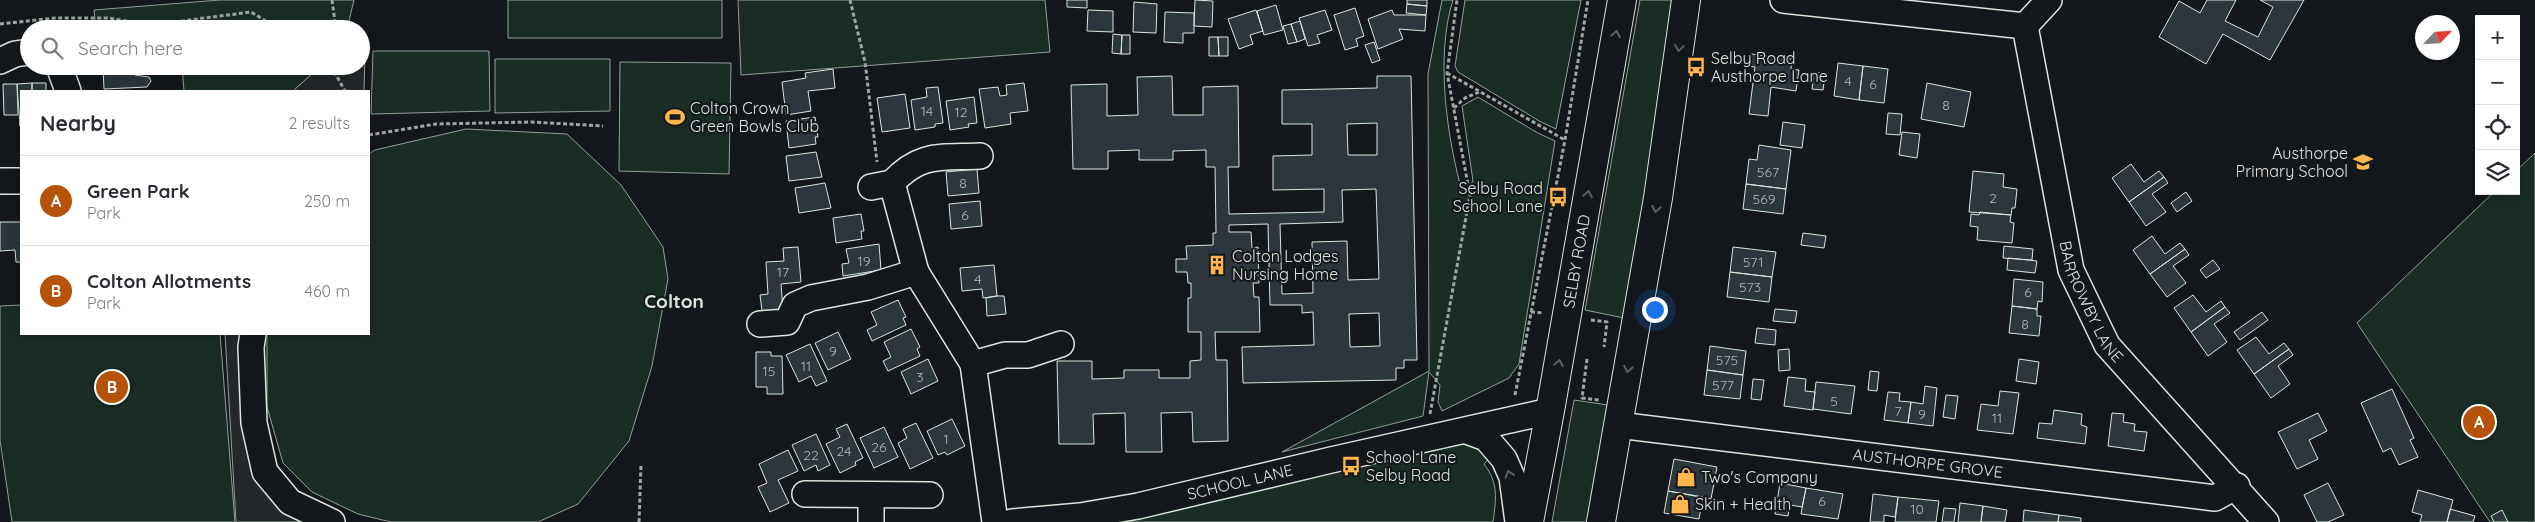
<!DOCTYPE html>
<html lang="en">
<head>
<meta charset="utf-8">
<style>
	:root { --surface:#fff; --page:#f2f2f3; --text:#2b2b33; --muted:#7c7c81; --line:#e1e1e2; --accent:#b45309 }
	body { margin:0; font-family:Quicksand,sans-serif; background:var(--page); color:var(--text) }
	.controls { position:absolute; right:15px; top:15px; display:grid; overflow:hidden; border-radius:0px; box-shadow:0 2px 12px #0003 }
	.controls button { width:45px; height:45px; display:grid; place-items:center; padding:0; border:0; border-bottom:1px solid var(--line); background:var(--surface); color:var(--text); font:25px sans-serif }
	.compass { position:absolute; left:2415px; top:15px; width:45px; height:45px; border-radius:50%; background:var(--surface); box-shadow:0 2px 12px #0003; rotate:65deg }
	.you { position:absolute; left:1654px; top:309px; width:18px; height:18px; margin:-12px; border:4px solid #fff; border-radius:50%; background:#1a73e8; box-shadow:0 0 0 8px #1a73e833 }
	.badge { display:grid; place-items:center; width:32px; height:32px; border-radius:50%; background:var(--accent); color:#fff; font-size:16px; font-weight:700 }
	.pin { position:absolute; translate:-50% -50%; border:2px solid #fff; box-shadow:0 1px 5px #0006 }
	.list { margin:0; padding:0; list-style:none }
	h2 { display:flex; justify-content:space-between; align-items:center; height:65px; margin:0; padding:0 20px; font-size:21px }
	h2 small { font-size:16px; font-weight:400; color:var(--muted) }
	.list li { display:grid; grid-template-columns:32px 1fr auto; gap:15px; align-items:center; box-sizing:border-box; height:90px; padding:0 20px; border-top:1px solid var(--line) }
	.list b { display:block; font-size:19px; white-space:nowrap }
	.list p { margin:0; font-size:16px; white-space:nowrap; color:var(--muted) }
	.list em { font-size:16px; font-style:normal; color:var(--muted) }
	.icon { flex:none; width:28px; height:28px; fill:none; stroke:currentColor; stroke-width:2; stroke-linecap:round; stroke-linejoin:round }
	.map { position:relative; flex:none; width:2535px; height:522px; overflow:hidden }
	.search { position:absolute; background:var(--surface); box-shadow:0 2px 12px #0003; left:20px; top:20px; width:350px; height:55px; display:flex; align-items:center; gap:12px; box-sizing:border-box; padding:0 18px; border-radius:28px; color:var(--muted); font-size:19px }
	.panel { position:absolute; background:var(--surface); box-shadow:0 2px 12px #0003; left:20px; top:90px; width:350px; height:245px; border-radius:0px }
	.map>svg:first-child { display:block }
</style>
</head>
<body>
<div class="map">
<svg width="2535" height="522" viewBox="0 0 2535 522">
	<rect width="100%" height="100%" fill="#14181c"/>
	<path fill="#1a2d24" stroke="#939e99" d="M 220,0 L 354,0 L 347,29 L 96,29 L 94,10 Z
		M 508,0 L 722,0 L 722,38 L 508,38 Z
		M 738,0 L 1045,0 L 1050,52 L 741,75 Z
		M 1442,0 L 1453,0 C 1435,56 1447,139 1463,195 L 1473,181 L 1462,106 L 1478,97 L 1536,132 L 1555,141 L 1519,364 L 1509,378 L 1442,411 L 1438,402 L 1440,385 L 1429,372 L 1423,416 L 1282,452 L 1429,371 L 1428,74 Z
		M 1465,0 L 1581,0 L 1556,129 L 1541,122 L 1458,72 L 1455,66 Z
		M 1640,0 L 1675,0 L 1648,183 L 1624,318 L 1585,310 Z
		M 373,51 L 489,51 L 490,111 L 371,114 Z
		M 495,59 L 610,59 L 610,111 L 495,113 Z
		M 620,62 L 731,63 L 729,174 L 619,171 Z
		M 182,66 L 328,66 L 313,73 L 293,91 L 184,91 Z
		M 466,129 L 567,134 L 621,185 L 663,247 L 668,279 L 652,366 L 629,441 L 578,504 L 538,522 L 391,522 L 358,514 L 312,492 L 283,463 L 267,407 L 267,334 L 369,334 L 369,154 L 375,150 Z
		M 2535,153 L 2535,522 L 2490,522 L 2357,323 L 2495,191 L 2516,191 L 2516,171 Z
		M 21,305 L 21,334 L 220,334 L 235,522 L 12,522 L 0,440 L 0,306 Z
		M 1574,400 L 1608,405 L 1588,522 L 1552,522 Z
		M 1464,443 L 1475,445 L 1491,457 L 1484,464 C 1499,483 1496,500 1493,522 L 1122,522 L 1130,518 Z"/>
	<path fill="#24282b" stroke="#939e99" d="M 365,55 L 364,91 L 293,91 L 313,73 L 328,66 L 361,66 L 361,56 Z
		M 225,334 L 253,334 L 265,472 L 331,522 L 236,522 Z"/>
	<path fill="#2c363c" stroke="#d8e6dc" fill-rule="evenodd" d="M 1067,0 L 1087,0 L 1087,8 L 1067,7 Z
		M 1195,0 L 1213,1 L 1212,27 L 1194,26 Z
		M 1407,0 L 1427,0 L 1427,6 L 1407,4 Z
		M 2207,0 L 2236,0 L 2225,21 L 2258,37 L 2273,7 L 2260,0 L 2304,0 L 2270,60 L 2223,34 L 2206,64 L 2159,37 L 2179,1 L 2200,13 Z
		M 1134,2 L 1157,4 L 1156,33 L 1133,32 Z
		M 1407,4 L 1427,6 L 1426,15 L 1406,13 Z
		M 1276,5 L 1283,30 L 1264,35 L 1257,11 Z
		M 1355,8 L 1364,36 L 1356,39 L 1358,46 L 1345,50 L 1334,15 Z
		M 1088,10 L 1113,11 L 1113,32 L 1087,31 Z
		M 1256,10 L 1263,31 L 1250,35 L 1253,44 L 1239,49 L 1228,19 Z
		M 1325,10 L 1332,30 L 1317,35 L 1320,43 L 1308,46 L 1299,18 Z
		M 1392,10 L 1394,15 L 1426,15 L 1425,31 L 1399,29 L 1403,39 L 1378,49 L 1368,19 Z
		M 1165,12 L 1194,13 L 1194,33 L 1183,33 L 1183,43 L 1164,42 Z
		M 1300,21 L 1305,39 L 1297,42 L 1291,24 Z
		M 1291,24 L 1297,42 L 1288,44 L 1283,26 Z
		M 1113,34 L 1122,35 L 1121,54 L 1112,53 Z
		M 1122,35 L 1130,35 L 1130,54 L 1121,54 Z
		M 1209,37 L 1218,37 L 1219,56 L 1209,56 Z
		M 1218,37 L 1228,37 L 1228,56 L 1219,56 Z
		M 1374,42 L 1380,60 L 1372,63 L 1365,45 Z
		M 1751,54 L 1792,59 L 1791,69 L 1799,70 L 1796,91 L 1771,87 L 1768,116 L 1749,114 L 1755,67 L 1749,66 Z
		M 1838,63 L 1863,66 L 1859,100 L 1834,96 Z
		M 1863,66 L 1888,69 L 1884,103 L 1859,100 Z
		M 135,67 L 135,75 L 149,77 L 151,81 L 147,87 L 104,89 L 103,68 Z
		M 833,69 L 835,88 L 808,91 L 811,111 L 786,115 L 782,82 L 806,78 L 805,73 Z
		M 1814,72 L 1825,74 L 1823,90 L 1812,89 Z
		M 1172,76 L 1173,115 L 1203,115 L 1203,87 L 1238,86 L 1239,167 L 1228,167 L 1229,214 L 1324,212 L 1324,189 L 1273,190 L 1273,156 L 1312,155 L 1312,124 L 1282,124 L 1282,90 L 1377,88 L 1377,76 L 1411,76 L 1417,360 L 1404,360 L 1404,368 L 1396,368 L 1396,380 L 1243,383 L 1242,347 L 1314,345 L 1313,312 L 1302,313 L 1302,305 L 1270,305 L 1268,224 L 1229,225 L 1229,232 L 1251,232 L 1252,248 L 1258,247 L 1259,283 L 1253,283 L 1254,297 L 1259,297 L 1260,332 L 1215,332 L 1216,360 L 1227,360 L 1228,441 L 1193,442 L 1192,412 L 1161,413 L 1162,452 L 1126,452 L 1125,413 L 1093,414 L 1094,444 L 1059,444 L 1057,361 L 1092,361 L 1092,379 L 1124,378 L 1124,370 L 1159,370 L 1159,378 L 1190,378 L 1190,361 L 1201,360 L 1201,332 L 1188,332 L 1188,298 L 1191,298 L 1191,283 L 1188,283 L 1187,272 L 1176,272 L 1176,259 L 1187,259 L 1186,246 L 1213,245 L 1213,233 L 1216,233 L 1215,167 L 1206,167 L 1206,150 L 1173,151 L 1173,160 L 1139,160 L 1139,150 L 1108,151 L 1108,169 L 1073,169 L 1071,85 L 1107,84 L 1107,116 L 1138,115 L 1137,77 ZM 1377,123 L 1377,155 L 1348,155 L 1347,124 ZM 1376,189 L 1379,279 L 1348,280 L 1347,241 L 1312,242 L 1313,293 L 1282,294 L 1280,224 L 1343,222 L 1342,190 ZM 1379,313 L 1380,346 L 1350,347 L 1349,314 Z
		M 32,83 L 32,91 L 21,91 L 20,126 L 17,84 Z
		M 32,83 L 46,83 L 46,91 L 32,91 Z
		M 1024,83 L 1028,111 L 1010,113 L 1011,124 L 985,128 L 979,89 L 998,87 L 1000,96 L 1007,95 L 1006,85 Z
		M 1927,83 L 1971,92 L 1964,127 L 1921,119 Z
		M 3,84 L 17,84 L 18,115 L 4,115 Z
		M 938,87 L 943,123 L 935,124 L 935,127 L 915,130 L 911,100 L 927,97 L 926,88 Z
		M 905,94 L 910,128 L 882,132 L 877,98 Z
		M 974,97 L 977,123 L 968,124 L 969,127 L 950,130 L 946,101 Z
		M 1888,113 L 1902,114 L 1900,135 L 1886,134 Z
		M 815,117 L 818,137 L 815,137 L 816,144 L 789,148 L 786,121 Z
		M 1783,122 L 1805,125 L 1802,148 L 1780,145 Z
		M 1902,132 L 1920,134 L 1917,158 L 1899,155 Z
		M 1759,145 L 1791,150 L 1786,189 L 1746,184 L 1749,159 L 1757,160 Z
		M 816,152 L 822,177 L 789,181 L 786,156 Z
		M 2131,164 L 2144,182 L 2159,171 L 2164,177 L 2129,202 L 2112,178 Z
		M 977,169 L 979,193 L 948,196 L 946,172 Z
		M 1973,171 L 2004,174 L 2003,187 L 2017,189 L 2015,208 L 2012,208 L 2011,215 L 1969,212 Z
		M 2164,177 L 2168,183 L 2152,194 L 2166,212 L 2146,226 L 2129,202 Z
		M 825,183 L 831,208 L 799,213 L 795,188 Z
		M 1746,184 L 1786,189 L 1783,214 L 1743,209 Z
		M 2186,192 L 2192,201 L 2177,212 L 2171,203 Z
		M 980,201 L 982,226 L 951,229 L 949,204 Z
		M 1980,212 L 2011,215 L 2010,222 L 2014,223 L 2012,243 L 1977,240 L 1978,227 L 1970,226 L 1971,214 L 1979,215 Z
		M 861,214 L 864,231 L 861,231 L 862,239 L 836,243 L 833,218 Z
		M 0,222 L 21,222 L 21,262 L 16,262 L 15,250 L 0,251 Z
		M 1803,233 L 1826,236 L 1824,248 L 1801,245 Z
		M 2152,236 L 2165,254 L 2180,243 L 2185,249 L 2150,274 L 2133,250 Z
		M 879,244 L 881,270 L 843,276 L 842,264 L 849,263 L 846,249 Z
		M 2004,246 L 2033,249 L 2032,260 L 2003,258 Z
		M 798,247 L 801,282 L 781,284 L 783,310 L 762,311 L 760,295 L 768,294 L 766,262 L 784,261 L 783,248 Z
		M 1733,247 L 1776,252 L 1772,277 L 1730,272 Z
		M 2185,249 L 2189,255 L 2173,266 L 2186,283 L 2167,297 L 2150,274 Z
		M 2008,258 L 2037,261 L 2035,273 L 2007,270 Z
		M 2213,260 L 2220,269 L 2206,278 L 2200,270 Z
		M 994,265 L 997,296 L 983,298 L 982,289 L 962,291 L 960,268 Z
		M 1730,272 L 1772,277 L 1769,302 L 1727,297 Z
		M 2014,279 L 2043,282 L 2042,302 L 2038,301 L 2037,309 L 2012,306 Z
		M 2193,295 L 2206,312 L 2221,301 L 2225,307 L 2191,332 L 2174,308 Z
		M 997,296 L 1004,296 L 1006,314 L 987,316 L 986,298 Z
		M 898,300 L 906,317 L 903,318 L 906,325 L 872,341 L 867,330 L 877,325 L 871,312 Z
		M 2012,306 L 2037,309 L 2037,316 L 2041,316 L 2039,336 L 2009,333 Z
		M 2225,307 L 2230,313 L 2214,324 L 2227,342 L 2208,356 L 2191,332 Z
		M 1775,309 L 1797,311 L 1795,323 L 1773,321 Z
		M 2262,312 L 2268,320 L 2240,340 L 2234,332 Z
		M 1757,328 L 1776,330 L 1775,345 L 1755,343 Z
		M 911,329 L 920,347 L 917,349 L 920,356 L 888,371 L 883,361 L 891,357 L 884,342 Z
		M 838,332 L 851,359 L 828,370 L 815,343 Z
		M 2256,337 L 2269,354 L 2284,343 L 2289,349 L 2254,374 L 2237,350 Z
		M 810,344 L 827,381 L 816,386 L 811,376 L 799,382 L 786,355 Z
		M 1710,346 L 1746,351 L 1743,375 L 1707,370 Z
		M 1789,349 L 1790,370 L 1779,371 L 1778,350 Z
		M 2289,349 L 2293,355 L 2278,366 L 2290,384 L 2271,398 L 2254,374 Z
		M 756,352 L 771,352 L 771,356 L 782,356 L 783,394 L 767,394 L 767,387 L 756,387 Z
		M 928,359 L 938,381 L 911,394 L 901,372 Z
		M 2019,359 L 2039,362 L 2036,384 L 2016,381 Z
		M 1707,370 L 1743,375 L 1740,399 L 1704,395 Z
		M 1870,371 L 1879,372 L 1877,391 L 1868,390 Z
		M 1788,377 L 1806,379 L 1805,391 L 1815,392 L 1813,410 L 1784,406 Z
		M 1753,379 L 1764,380 L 1761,400 L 1751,399 Z
		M 1816,382 L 1855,386 L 1851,414 L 1813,409 Z
		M 1925,386 L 1937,388 L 1933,426 L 1908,423 L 1911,402 L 1923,404 Z
		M 2392,389 L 2414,438 L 2410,440 L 2418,457 L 2399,465 L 2391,448 L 2383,452 L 2361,403 Z
		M 2000,391 L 2019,393 L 2013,434 L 1977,430 L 1981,404 L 1998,406 Z
		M 1888,392 L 1900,393 L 1899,401 L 1911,402 L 1908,423 L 1884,420 Z
		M 1946,395 L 1958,396 L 1955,419 L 1943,417 Z
		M 2054,410 L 2082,414 L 2081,425 L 2087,427 L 2085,444 L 2037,438 L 2039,423 L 2052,424 Z
		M 2112,413 L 2124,414 L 2123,422 L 2135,424 L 2134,431 L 2147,432 L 2144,451 L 2108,446 Z
		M 2318,413 L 2327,431 L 2309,440 L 2318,459 L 2297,469 L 2278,432 Z
		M 952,419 L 965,446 L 947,455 L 945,452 L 938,455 L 927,431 Z
		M 916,423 L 933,458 L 910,469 L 898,443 L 907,438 L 903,429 Z
		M 847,424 L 863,458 L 855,462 L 856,465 L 840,473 L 826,444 L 840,437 L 836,429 Z
		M 884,427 L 898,457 L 874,468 L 860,438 Z
		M 816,434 L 830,465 L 818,471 L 816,465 L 804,471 L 792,445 Z
		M 788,450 L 798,471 L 778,480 L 789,503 L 770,512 L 758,487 L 767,483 L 759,464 Z
		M 1674,459 L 1717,467 L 1711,499 L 1668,491 Z
		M 1780,483 L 1806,488 L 1802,507 L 1790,505 L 1788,516 L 1775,514 Z
		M 2328,483 L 2344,515 L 2328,522 L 2317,522 L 2304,495 Z
		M 1806,488 L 1843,494 L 1838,519 L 1801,514 Z
		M 2418,490 L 2453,500 L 2447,522 L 2420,522 L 2422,515 L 2412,512 Z
		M 1668,491 L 1703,497 L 1699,519 L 1664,513 Z
		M 1873,494 L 1898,497 L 1895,517 L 1884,515 L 1884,522 L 1870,522 Z
		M 1898,497 L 1939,501 L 1936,522 L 1895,522 Z
		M 1960,503 L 1983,506 L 1981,522 L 1958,522 Z
		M 1983,506 L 2007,510 L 2005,522 L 1981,522 Z
		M 1944,508 L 1956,509 L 1954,522 L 1942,522 Z
		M 2450,509 L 2475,516 L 2473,522 L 2447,522 Z
		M 2024,510 L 2059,515 L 2058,522 L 2023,522 Z
		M 2502,510 L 2508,522 L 2494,522 L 2491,516 Z
		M 2059,515 L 2081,518 L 2081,522 L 2058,522 Z"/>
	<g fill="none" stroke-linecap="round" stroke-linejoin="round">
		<defs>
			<g id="minor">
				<path d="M 1783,0 L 2025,26 L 2049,0"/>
				<path id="s1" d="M 2025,26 L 2071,270 L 2107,345 L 2266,522"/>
				<path d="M 0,61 L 15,54 L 29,52"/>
				<path d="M 59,66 L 68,91"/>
				<path d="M 0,181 L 21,181"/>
				<path d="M 892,183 C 920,152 941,158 980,156"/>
				<path d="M 871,187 L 892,183 L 916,272 L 973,364 L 995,522"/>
				<path d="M 760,324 L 787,322 L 795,305 L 811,298 L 868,287 L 916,272"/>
				<path d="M 253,334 L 251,347 L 254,423 L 265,472 L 290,502 L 332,522"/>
				<path d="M 973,364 L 1005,355 L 1028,355 L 1061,344"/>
				<path id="s2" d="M 1618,425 L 2215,498 L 2237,486"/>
				<path d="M 1467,431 L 1486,438 L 1504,459 L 1512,477 L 1518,522"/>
				<path d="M 805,494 L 930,495"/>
				<path d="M 871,495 L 871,522"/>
				<path id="s3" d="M 1012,522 L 1080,516 L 1138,506 L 1331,460 L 1550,411"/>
			</g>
			<g id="major">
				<path id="s4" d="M 1529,522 L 1550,411 L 1622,0"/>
				<path d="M 1601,522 L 1658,198 L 1686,0"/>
			</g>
		</defs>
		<use href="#minor" stroke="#d8e6dc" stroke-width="28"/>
		<use href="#major" stroke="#d8e6dc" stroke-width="30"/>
		<path stroke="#9da8a2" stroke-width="3" stroke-dasharray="4 2.5" stroke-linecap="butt" d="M 332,0 L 335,22 L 333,29
			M 850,0 L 865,62 L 877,162
			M 0,24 L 55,18 L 108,18 L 151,25 L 251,12 L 279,29
			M 331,66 L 345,91
			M 1447,73 L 1565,140
			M 1454,108 L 1465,98 L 1479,92
			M 369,135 L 436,124 L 532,122 L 603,126
			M 1531,312 L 1543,313
			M 1591,320 L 1607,322 L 1604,347
			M 1587,359 L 1582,398 L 1599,400
			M 1515,395 L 1565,140 L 1588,0
			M 1430,414 L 1470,195 L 1447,73 L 1457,0
			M 639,522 L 641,465"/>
		<use href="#minor" stroke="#14181c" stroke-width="25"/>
		<use href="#major" stroke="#14181c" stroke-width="28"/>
	</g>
	<defs><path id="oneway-chevron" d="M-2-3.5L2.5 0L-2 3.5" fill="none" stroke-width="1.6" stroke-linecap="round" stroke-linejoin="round" transform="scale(1.25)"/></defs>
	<g stroke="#59605f">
		<use href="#oneway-chevron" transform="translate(1616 34) rotate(-80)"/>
		<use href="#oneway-chevron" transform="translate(1679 48) rotate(98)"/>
		<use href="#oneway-chevron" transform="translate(1588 194) rotate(-80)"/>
		<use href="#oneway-chevron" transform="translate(1656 209) rotate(100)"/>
		<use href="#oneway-chevron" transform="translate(1559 363) rotate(-80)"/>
		<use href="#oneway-chevron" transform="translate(1628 369) rotate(100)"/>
		<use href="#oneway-chevron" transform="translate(1509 474) rotate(-109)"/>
	</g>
	<defs>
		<symbol id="bus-bare" viewBox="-9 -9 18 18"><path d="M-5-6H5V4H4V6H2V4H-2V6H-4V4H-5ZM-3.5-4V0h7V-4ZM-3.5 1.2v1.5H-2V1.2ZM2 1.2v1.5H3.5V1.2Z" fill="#ffb74d" stroke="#14181c" stroke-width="2.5" paint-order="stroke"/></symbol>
		<symbol id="stadium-bare" viewBox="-9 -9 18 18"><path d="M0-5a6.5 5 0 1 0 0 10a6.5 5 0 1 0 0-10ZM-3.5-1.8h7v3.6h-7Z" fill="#ffb74d" stroke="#14181c" stroke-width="2.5" paint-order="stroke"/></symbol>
		<symbol id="school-bare" viewBox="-9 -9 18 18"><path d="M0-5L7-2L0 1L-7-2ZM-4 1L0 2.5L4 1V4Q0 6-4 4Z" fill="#ffb74d" stroke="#14181c" stroke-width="2.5" paint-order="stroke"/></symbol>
		<symbol id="building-bare" viewBox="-9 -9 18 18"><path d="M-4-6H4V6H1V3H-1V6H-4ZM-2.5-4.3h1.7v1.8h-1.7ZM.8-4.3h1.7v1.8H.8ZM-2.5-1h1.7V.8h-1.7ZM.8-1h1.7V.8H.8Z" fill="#ffb74d" stroke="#14181c" stroke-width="2.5" paint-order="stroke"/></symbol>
		<symbol id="shop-bare" viewBox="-9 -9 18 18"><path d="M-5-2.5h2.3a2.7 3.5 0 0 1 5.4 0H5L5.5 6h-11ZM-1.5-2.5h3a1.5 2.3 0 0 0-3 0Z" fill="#ffb74d" stroke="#14181c" stroke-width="2.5" paint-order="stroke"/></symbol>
	</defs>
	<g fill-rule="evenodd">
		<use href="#bus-bare" x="1682" y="53" width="28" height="28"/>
		<use href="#stadium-bare" x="661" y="103" width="28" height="28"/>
		<use href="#school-bare" x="2349" y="148" width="28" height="28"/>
		<use href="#bus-bare" x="1544" y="183" width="28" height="28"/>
		<use href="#building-bare" x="1203" y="251" width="28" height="28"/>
		<use href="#bus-bare" x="1337" y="452" width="28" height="28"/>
		<use href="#shop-bare" x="1672" y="463" width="28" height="28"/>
		<use href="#shop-bare" x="1666" y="490" width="28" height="28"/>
	</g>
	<g text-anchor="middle" stroke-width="4" stroke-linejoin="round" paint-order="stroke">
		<g font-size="14" fill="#adbab4">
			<text x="1848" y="86">4</text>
			<text x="1873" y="89">6</text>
			<text x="1946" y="110">8</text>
			<text x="927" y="116">14</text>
			<text x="961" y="117">12</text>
			<text x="1768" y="177">567</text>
			<text x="963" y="188">8</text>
			<text x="1993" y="203">2</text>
			<text x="1764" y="204">569</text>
			<text x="965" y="220">6</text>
			<text x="864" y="266">19</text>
			<text x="1753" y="267">571</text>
			<text x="783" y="277">17</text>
			<text x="978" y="284">4</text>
			<text x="1750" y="292">573</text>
			<text x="2028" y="297">6</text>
			<text x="2025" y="329">8</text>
			<text x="833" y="356">9</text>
			<text x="1727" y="365">575</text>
			<text x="806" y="371">11</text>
			<text x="769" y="376">15</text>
			<text x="920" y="382">3</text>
			<text x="1723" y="390">577</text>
			<text x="1834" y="406">5</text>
			<text x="1898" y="416">7</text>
			<text x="1922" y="419">9</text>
			<text x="1997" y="423">11</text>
			<text x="946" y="444">1</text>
			<text x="879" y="452">26</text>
			<text x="844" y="456">24</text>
			<text x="811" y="460">22</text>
			<text x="1822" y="506">6</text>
			<text x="1917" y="514">10</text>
		</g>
		<g font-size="16" fill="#d8e6dc" stroke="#14181c" text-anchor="start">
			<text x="1711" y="64">Selby Road<tspan x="1711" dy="18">Austhorpe Lane</tspan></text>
			<text x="690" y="114">Colton Crown<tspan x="690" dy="18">Green Bowls Club</tspan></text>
			<text x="2348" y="159" text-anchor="end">Austhorpe<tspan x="2348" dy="18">Primary School</tspan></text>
			<text x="1543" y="194" text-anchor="end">Selby Road<tspan x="1543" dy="18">School Lane</tspan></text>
			<text x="1232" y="262">Colton Lodges<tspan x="1232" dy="18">Nursing Home</tspan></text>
			<text x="1366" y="463">School Lane<tspan x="1366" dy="18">Selby Road</tspan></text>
			<text x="1701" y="483">Two's Company</text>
			<text x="1695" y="510">Skin + Health</text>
		</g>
		<g font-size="16" fill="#d8e6dc" stroke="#14181c">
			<text dy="6" stroke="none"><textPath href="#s4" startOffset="265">SELBY ROAD</textPath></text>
			<text dy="6" stroke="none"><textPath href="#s1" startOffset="285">BARROWBY LANE</textPath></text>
			<text dy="6" stroke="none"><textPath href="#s2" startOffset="312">AUSTHORPE GROVE</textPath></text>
			<text dy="6" stroke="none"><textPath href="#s3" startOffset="232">SCHOOL LANE</textPath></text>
		</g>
		<g font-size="19" font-weight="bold" fill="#d8e6dc" stroke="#14181c">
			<text x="674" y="308">Colton</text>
		</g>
	</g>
</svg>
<div class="controls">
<button>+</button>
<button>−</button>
<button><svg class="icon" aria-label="locate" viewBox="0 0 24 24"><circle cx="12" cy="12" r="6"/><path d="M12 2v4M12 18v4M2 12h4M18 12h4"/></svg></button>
<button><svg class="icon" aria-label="layers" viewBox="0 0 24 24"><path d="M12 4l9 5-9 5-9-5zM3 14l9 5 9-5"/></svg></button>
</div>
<svg class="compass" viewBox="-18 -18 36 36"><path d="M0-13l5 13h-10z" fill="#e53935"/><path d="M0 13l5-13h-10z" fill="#7c7c81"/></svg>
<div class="you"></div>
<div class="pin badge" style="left:2479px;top:422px">A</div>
<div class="pin badge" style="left:112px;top:387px">B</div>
<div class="search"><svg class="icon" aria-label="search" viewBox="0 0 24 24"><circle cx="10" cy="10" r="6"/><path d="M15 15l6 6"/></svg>Search here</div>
<section class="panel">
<h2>Nearby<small>2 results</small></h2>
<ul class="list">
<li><span class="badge">A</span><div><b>Green Park</b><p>Park</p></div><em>250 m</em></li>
<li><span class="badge">B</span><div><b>Colton Allotments</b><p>Park</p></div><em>460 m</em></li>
</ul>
</section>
</div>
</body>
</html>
